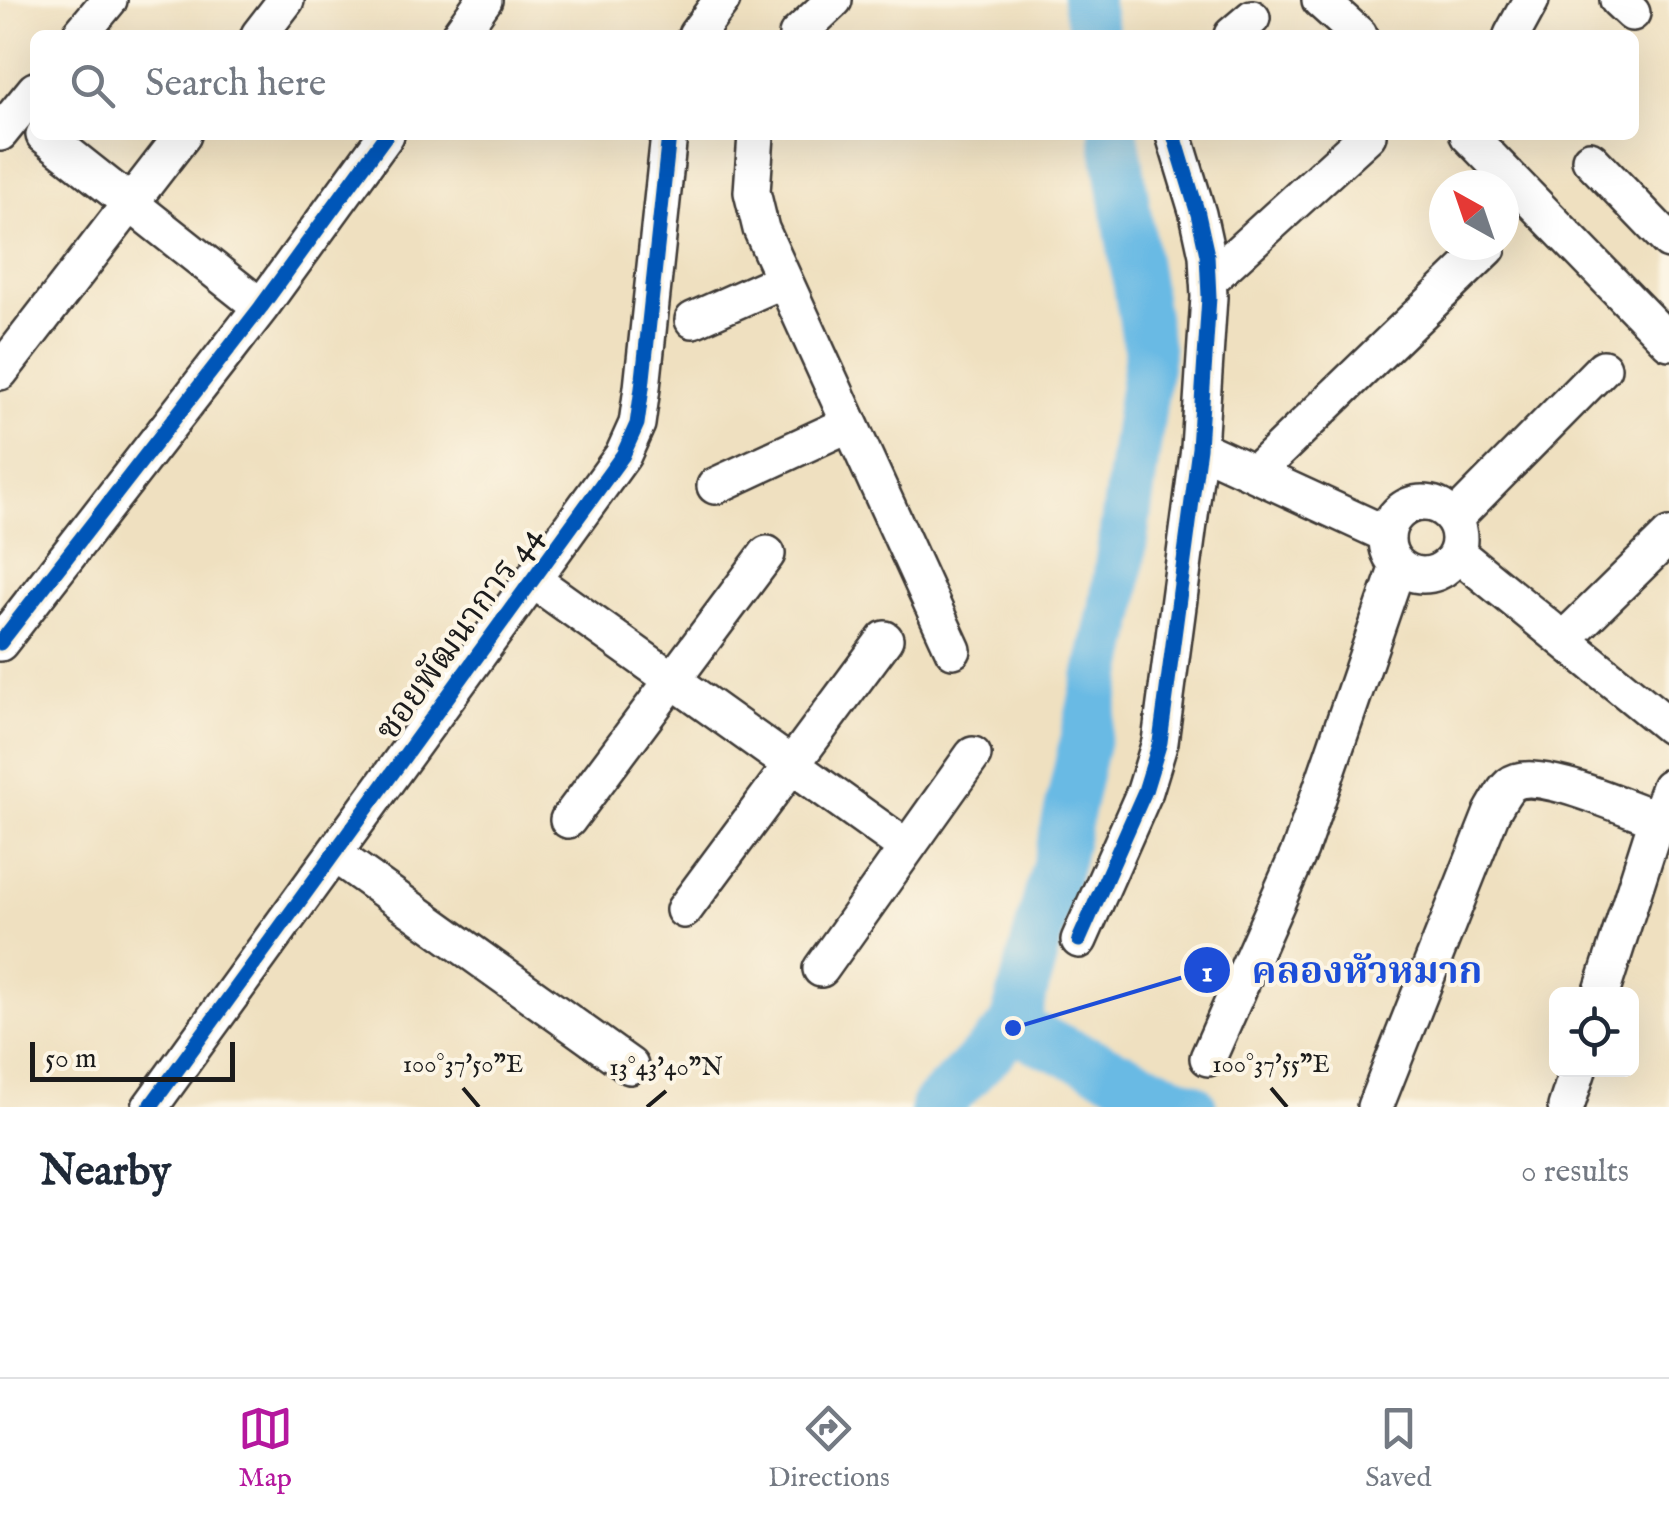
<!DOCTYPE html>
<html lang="en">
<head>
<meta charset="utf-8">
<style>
	:root { --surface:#fff; --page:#f6f6f7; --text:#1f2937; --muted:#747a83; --line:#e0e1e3; --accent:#b5179e }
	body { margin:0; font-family:"IM FELL English","Noto Serif Thai",serif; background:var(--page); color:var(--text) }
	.controls { position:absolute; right:30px; bottom:30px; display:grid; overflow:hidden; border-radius:15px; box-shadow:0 10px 40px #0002 }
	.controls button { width:90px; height:90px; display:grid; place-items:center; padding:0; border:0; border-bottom:2px solid var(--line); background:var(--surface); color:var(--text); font:50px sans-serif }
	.compass { position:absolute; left:1429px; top:170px; width:90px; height:90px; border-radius:50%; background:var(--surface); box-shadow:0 10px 40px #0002; rotate:320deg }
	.scale { position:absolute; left:30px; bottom:25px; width:205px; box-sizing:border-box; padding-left:10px; border:5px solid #1c1c1c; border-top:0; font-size:28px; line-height:35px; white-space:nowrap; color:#1c1c1c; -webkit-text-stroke:8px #fcf5e5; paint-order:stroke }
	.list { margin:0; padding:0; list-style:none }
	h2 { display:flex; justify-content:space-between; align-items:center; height:130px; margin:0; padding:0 40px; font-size:42px }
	h2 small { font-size:32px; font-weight:400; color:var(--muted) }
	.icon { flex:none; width:55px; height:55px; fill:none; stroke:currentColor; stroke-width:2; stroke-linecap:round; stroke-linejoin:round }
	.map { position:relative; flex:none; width:1669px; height:1107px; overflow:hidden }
	.search { position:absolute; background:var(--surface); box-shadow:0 10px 40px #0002; left:30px; right:30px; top:30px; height:110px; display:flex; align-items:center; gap:25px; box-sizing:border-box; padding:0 35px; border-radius:15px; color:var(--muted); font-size:38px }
	.sheet { height:270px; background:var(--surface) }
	nav { display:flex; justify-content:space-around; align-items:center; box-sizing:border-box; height:140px; border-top:2px solid var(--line); background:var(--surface); font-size:28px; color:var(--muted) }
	nav a { display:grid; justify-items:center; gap:5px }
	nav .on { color:var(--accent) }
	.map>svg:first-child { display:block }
</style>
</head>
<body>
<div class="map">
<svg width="1669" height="1107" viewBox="0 0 1669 1107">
	<rect width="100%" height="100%" fill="#fcf5e5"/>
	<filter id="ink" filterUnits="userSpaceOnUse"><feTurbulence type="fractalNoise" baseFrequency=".01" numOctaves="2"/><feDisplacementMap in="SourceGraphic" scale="20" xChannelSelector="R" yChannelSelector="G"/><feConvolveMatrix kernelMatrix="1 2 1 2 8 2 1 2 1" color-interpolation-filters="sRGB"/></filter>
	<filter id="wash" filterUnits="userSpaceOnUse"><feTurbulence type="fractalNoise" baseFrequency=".0048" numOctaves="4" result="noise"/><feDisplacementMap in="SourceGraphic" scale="40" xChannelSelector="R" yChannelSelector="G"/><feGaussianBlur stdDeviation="2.25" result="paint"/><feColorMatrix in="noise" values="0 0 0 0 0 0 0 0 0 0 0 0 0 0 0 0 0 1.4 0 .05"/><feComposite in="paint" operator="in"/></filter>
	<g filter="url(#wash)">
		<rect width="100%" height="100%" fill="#efe0c0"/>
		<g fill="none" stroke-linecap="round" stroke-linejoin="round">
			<path stroke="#69bae4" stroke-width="50" d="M 1087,0 L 1094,35
				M 1013,1028 L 1192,1107
				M 935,1107 L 1013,1028 L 1059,857 L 1113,610 L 1149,354 L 1114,135"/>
		</g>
	</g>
	<g filter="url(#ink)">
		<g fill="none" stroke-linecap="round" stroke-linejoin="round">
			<defs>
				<path id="minor" d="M 1320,0 L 1359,35
					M 1618,0 L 1632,13
					M 80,35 L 109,0
					M 259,35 L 286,0
					M 459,35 L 484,0
					M 696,35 L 722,0
					M 797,35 L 834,0
					M 1232,35 L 1252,18
					M 1512,35 L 1531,0
					M 0,133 L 35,90
					M 44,135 L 261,307
					M 756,135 L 752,192 L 761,229 L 953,650
					M 1468,135 L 1669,342
					M 1590,159 L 1669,241
					M 1208,281 L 1368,135
					M 693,320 L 783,280
					M 0,372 L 183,135
					M 1199,448 L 1386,534
					M 1256,472 L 1488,248
					M 715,486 L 849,424
					M1387 539a36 36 0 1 1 72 0a36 36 0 1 1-72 0Z
					M 1454,519 L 1603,368
					M 1457,553 L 1669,726
					M 533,580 L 906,847
					M 1564,639 L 1669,536
					M 0,643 L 261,307 L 386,135
					M 568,820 L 767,554
					M 334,854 L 630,1066
					M 684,910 L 885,639
					M 1079,940 L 1145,791 L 1160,742 L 1199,448 L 1209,297 L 1207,255 L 1198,214 L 1174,135
					M 821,969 L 973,755
					M 1601,994 L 1657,819
					M 1208,1058 L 1300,850 L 1398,566
					M 150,1107 L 623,455 L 637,424 L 642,388 L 669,135
					M 1375,1107 L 1492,812 C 1497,804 1503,791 1510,785 C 1534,765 1628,809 1657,819 L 1669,787
					M 1566,1107 L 1578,1070"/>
			</defs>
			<use href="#minor" stroke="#3c3935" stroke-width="40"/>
			<use href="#minor" stroke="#fff" stroke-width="35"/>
			<defs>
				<path id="cycleway" d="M 0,643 L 261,307 L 386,135
					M 1079,940 L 1145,791 L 1160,742 L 1199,448 L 1209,297 L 1207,255 L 1198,214 L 1174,135
					M 150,1107 L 623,455 L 637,424 L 642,388 L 669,135"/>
			</defs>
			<use href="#cycleway" stroke="#fcf5e5" stroke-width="21"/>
			<use href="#cycleway" stroke="#0057b8" stroke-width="15"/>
		</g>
	</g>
	<path fill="none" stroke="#1c1c1c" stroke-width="4" d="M 463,1088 L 479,1107M 1271,1088 L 1287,1107M 647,1107 L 666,1091"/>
	<g text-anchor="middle" stroke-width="8" stroke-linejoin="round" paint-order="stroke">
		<g font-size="35" fill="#1c1c1c" stroke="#fcf5e5">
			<text transform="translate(458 632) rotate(-54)" y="12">ซอยพัฒนาการ 44</text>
		</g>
	</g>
	<g font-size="25" text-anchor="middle" fill="#1c1c1c" stroke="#fcf5e5" stroke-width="8" stroke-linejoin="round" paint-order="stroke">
		<text x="463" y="1072">100°37'50"E</text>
		<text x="1271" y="1072">100°37'55"E</text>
		<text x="666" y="1075">13°43'40"N</text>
	</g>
	<path fill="none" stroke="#1d4ed8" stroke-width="4" d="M1013 1028L1207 970"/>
	<g fill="#1d4ed8" stroke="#fcf5e5" stroke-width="4">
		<circle cx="1013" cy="1028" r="10"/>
		<circle cx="1207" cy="970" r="25"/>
	</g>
	<g font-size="30" text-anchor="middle" font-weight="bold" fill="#fff">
		<text x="1207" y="981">1</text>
	</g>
	<g font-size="38" text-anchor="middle" font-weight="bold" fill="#1d4ed8" stroke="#fcf5e5" stroke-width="8" stroke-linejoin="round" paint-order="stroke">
		<text x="1367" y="983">คลองหัวหมาก</text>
	</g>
</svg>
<div class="controls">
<button><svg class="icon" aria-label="locate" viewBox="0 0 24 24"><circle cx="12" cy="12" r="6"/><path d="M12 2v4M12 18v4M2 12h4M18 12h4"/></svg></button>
</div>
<svg class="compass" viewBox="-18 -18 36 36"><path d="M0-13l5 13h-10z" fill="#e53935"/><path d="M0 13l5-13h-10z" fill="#747a83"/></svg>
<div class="scale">50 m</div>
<div class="search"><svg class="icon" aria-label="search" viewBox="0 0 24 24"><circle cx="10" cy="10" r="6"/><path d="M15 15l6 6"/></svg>Search here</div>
</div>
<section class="sheet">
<h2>Nearby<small>0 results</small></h2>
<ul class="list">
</ul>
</section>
<nav>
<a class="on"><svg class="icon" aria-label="map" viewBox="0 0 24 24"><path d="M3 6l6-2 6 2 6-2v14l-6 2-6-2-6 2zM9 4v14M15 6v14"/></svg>Map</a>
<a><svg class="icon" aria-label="directions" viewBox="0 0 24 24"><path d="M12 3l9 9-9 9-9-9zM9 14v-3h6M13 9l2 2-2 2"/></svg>Directions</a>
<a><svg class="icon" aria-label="saved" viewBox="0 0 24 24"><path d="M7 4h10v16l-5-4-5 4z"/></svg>Saved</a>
</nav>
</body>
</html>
